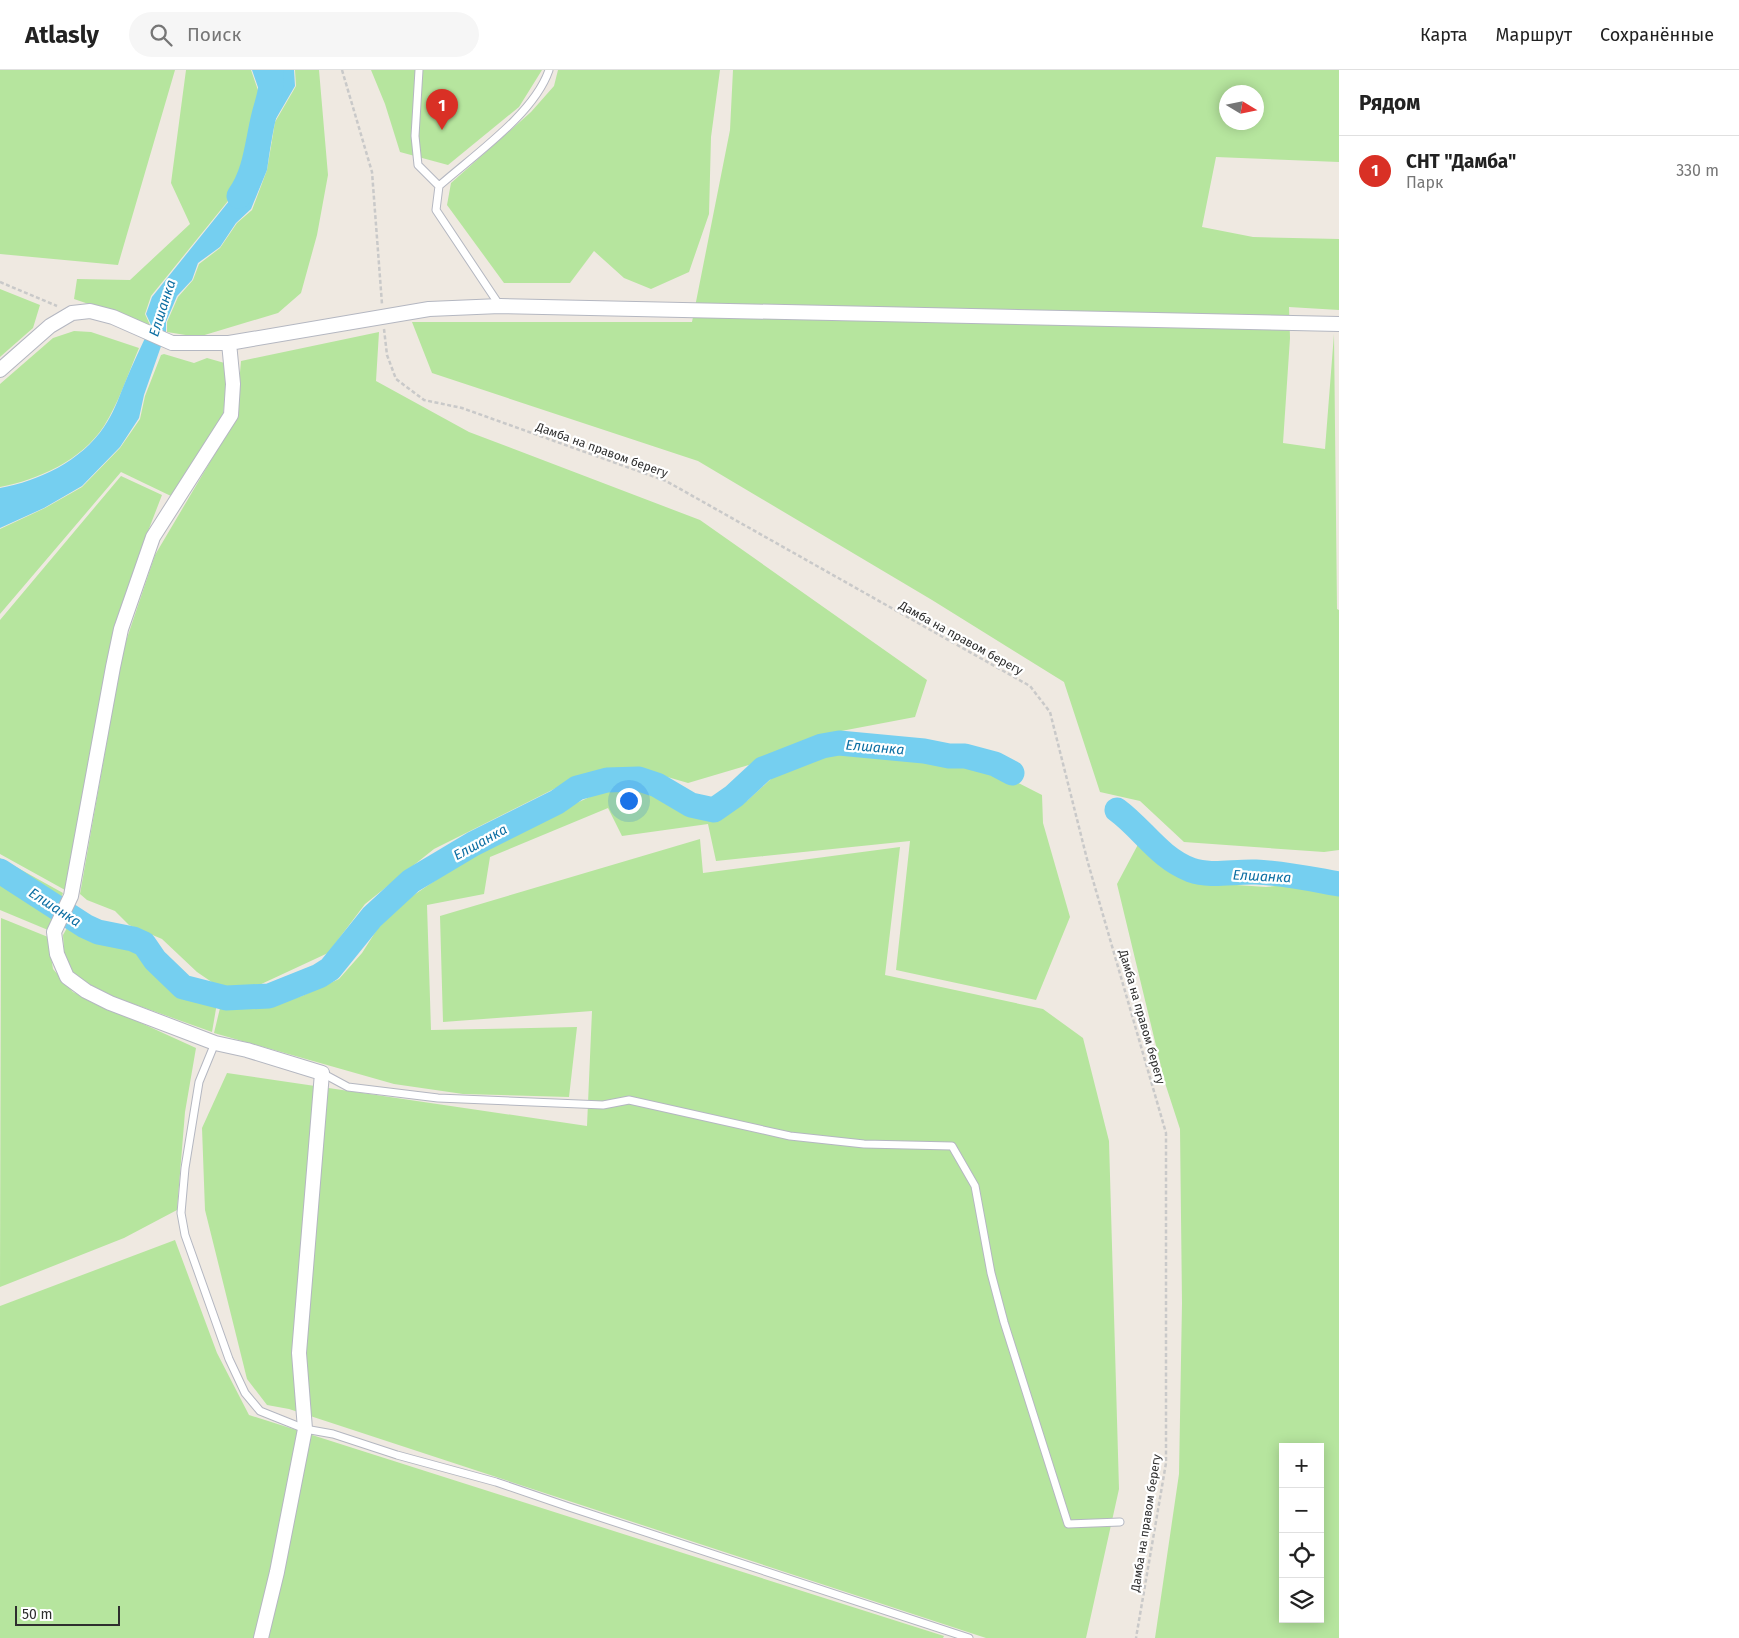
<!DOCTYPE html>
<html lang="ru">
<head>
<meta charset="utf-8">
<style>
	:root { --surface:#fff; --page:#f6f6f6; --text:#222; --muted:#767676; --line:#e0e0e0; --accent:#d93025 }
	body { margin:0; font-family:"Fira Sans",sans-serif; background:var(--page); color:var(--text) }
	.controls { position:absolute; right:15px; bottom:15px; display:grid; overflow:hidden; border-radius:0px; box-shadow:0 2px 12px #0003 }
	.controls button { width:45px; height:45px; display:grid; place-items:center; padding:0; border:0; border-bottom:1px solid var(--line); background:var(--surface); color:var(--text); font:25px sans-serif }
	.compass { position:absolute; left:1219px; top:15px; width:45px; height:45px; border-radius:50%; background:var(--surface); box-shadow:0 2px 12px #0003; rotate:100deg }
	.scale { position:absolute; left:15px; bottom:12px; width:105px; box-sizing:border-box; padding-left:5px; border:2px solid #2e2e2e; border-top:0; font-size:14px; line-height:18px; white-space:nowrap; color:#2e2e2e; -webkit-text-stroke:4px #fff; paint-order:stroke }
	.you { position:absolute; left:628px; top:730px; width:18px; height:18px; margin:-12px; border:4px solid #fff; border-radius:50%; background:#1a73e8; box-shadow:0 0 0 8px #1a73e833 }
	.badge { display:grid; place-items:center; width:32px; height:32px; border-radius:50%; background:var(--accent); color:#fff; font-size:16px; font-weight:700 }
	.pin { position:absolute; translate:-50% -41px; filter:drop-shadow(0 1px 2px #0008) }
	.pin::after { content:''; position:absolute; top:26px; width:18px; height:15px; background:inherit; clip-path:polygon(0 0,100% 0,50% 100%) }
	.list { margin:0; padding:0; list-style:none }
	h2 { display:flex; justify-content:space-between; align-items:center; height:65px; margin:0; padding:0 20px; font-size:21px }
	h2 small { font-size:16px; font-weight:400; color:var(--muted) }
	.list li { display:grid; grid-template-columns:32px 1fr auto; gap:15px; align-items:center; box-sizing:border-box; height:70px; padding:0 20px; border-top:1px solid var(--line) }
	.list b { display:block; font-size:19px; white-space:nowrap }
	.list p { margin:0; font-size:16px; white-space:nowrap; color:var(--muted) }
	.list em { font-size:16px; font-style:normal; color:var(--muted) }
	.icon { flex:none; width:28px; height:28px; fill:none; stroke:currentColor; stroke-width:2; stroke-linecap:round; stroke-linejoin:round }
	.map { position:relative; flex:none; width:1339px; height:1568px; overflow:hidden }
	header { display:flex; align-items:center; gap:30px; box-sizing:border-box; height:70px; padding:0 25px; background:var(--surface); border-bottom:1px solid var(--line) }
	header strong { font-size:24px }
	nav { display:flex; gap:28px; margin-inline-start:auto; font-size:18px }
	.search { width:350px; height:45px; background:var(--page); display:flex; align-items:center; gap:12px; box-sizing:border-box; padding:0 18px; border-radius:28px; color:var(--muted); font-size:19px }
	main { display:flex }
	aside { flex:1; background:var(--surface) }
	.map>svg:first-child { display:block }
</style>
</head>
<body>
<header>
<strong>Atlasly</strong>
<div class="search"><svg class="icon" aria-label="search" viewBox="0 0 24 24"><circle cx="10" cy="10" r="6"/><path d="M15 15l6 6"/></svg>Поиск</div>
<nav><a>Карта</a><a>Маршрут</a><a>Сохранённые</a></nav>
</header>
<main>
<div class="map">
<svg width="1339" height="1568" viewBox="0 0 1339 1568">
	<rect width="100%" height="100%" fill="#efe9e1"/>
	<path fill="#b6e59e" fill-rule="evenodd" d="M 0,0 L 175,0 L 118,195 L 0,184 Z
		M 186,0 L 251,0 L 260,26 L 260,51 L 258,78 L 249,105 L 151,226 L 145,244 L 150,255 L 74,229 L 77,209 L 130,210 L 190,154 L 171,113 Z
		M 295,0 L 319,0 L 328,105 L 317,165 L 301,223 L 278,243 L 198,267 L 167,262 L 167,252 L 178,227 L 193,210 L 199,194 L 220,178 L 237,153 L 252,140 L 267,100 L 275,52 L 296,16 Z
		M 371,0 L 542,0 L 519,37 L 448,95 L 400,82 L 385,34 Z
		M 558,0 L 720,0 L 711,67 L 709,144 L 689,202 L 651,219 L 624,208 L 594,181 L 570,213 L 504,213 L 447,135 L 451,113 L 531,42 L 554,16 Z
		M 733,0 L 1339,0 L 1339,92 L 1216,87 L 1202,157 L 1253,167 L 1339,169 L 1339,240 L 1289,237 L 1290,268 L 1283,373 L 1325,379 L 1334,264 L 1337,539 L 1339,540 L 1339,780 L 1324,782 L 1184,772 L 1140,731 L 1100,722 L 1064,612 L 932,530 L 698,391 L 432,303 L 412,252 L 692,252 L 730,60 ZM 1226,22 L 1256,22 L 1256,52 L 1226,52 Z
		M 0,219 L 40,235 L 33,258 L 0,287 Z
		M 74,261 L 91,262 L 139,278 C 128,304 119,332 104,356 C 82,390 38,410 0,417 L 0,314 L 53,268 Z
		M 379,262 L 376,311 L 469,362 L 700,450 L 927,610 L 915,647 L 836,662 L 769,689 L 688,713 L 647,701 L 580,706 L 434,779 L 365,834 L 328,883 L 257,916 L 219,917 L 197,902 L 162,869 L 129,855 L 115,841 L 87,830 L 80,824 L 123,580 L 155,485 L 236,348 L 241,291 Z
		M 164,284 L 194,293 L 207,288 L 228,294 L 223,346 L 173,427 L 121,402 L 0,544 L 0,459 L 45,438 L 82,417 L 120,378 L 140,349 L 145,326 L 161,285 Z
		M 121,406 L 162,425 L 140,482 L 110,577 L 65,820 L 0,784 L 0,550 Z
		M 860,682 L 899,689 L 973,695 L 1003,705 L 1042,725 L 1043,753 L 1070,847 L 1036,930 L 896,900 L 910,771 L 716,791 L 708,754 L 622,766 L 608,738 L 490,787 L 484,824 L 427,835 L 431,960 L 577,957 L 569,1027 L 463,1024 L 394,1014 L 214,963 L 221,934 L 238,937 L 269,936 L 302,926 L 339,909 L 362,883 L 378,858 L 405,831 L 467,789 L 534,752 L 601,722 L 632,717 L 652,720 L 698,742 L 724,745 L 748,730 L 772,708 L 794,697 L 833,684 Z
		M 1142,767 L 1162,792 L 1222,814 L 1266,817 L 1296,814 L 1319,816 L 1339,822 L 1339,1568 L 1155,1568 L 1179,1404 L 1182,1233 L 1180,1059 L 1165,1013 L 1117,814 ZM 1283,1377 L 1320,1377 L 1320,1549 L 1283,1549 Z
		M 700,769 L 703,803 L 900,777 L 885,905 L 1043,939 L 1083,968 L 1109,1071 L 1119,1419 L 1086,1568 L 986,1568 L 289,1339 L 267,1335 L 247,1309 L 205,1140 L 202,1058 L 227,1003 L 587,1056 L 592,941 L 443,952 L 440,846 Z
		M 0,788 L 63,823 L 48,860 L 0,840 Z
		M 1,848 L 48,867 L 53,899 L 73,922 L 196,978 L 185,1042 L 177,1140 L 124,1168 L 0,1217 Z
		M 72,849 L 87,860 L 147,879 L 164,901 L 189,924 L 217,933 L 212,962 L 89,918 L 70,903 L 64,882 L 63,865 Z
		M 175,1170 L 217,1283 L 249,1345 L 944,1566 L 943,1568 L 0,1568 L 0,1236 Z"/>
	<path fill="#75cff0" d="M 252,0 L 294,0 L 295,16 L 274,52 L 267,100 L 251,139 L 236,153 L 220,177 L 198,193 L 192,210 L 177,226 L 166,252 L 166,262 L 144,325 L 139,348 L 120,377 L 82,416 L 44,438 L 0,458 L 0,418 C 39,411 81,391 104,357 C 113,344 118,330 124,315 C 132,295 142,275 151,255 L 146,244 L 152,227 L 250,105 L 259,78 L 261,51 L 261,26 Z"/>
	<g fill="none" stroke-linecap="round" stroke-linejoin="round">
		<path stroke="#75cff0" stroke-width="25" d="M 239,126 C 256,102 257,73 264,45 C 269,27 272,20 271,0
			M 1117,740 C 1143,759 1159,788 1191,800 C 1211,807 1234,801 1256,802 C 1284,803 1311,809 1339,814
			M 0,801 L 85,856 L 98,862 L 133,869 L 144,874 L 155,890 L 183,917 L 226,928 L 269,926 L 319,906 L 330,899 L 372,847 L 411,811 L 473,774 L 557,732 L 577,718 L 607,710 L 639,709 L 657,715 L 691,735 L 714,740 L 734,726 L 763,699 L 822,676 L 839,673 L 924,681 L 949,686 L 965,686 L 995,694 L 1012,703"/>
		<defs>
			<path id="service" d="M 419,0 L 415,66 L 418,95 L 439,116
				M 500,236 L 436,140 L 439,116 C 474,85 534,44 549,0
				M 215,973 L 199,1012 L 185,1098 L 181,1143 L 185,1165 L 229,1289 L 245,1323 L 260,1341 L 305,1359 L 333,1364 L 397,1385 L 496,1412 L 569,1437 L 969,1568
				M 322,1003 L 348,1017 L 438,1028 L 603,1035 L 629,1030 L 790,1066 L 864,1074 L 952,1076 L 975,1116 L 991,1203 L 1004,1252 L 1068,1454 L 1120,1452"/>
			<path id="minor" d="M 229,273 L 233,314 L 231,345 L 153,467 L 121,559 L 113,597 L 71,826 L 54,862 L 57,884 L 67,907 L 86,921 L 110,933 L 215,973 L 247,980 L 322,1003 L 299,1283 L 305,1359 L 277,1502 L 261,1568
				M 0,300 L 50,256 L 72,243 L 90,241 L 113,247 L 172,273 L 229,273 L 429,239 L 500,236 L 1339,254"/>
		</defs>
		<use href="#service" stroke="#b4b7c1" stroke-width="9"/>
		<use href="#minor" stroke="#b4b7c1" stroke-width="16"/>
		<path stroke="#c9c9c9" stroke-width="2.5" stroke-dasharray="4 2.5" stroke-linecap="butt" d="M 342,0 L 372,102 L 382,234
			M 0,212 L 57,236
			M 384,259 L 387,285 L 396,309 L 424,330 L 462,338 L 666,411 L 1030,616 L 1050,642 L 1088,793 L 1166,1063 L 1166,1393 L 1136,1568"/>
		<use href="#service" stroke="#fff" stroke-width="7"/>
		<use href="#minor" stroke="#fff" stroke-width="14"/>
	</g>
	<g text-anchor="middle" stroke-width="4.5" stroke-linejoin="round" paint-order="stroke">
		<g font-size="12" fill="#2e2e2e" stroke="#fff">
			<text transform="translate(602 380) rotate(20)" y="4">Дамба на правом берегу</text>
			<text transform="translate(961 568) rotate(29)" y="4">Дамба на правом берегу</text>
			<text transform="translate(1142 947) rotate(74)" y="4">Дамба на правом берегу</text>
			<text transform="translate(1146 1453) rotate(-81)" y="4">Дамба на правом берегу</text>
		</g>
		<g font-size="14" font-style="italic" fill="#0d6fa3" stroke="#fff">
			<text transform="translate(162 238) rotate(-72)" y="5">Елшанка</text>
			<text transform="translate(875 677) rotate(5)" y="5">Елшанка</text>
			<text transform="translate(480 772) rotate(-29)" y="5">Елшанка</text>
			<text transform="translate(1262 806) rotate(3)" y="5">Елшанка</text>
			<text transform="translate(55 837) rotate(33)" y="5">Елшанка</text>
		</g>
	</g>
</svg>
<div class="controls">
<button>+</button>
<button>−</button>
<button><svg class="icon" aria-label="locate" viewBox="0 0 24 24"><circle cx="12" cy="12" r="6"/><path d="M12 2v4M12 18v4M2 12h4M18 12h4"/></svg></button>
<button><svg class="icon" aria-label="layers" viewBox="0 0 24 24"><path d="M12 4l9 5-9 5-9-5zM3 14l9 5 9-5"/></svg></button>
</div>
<svg class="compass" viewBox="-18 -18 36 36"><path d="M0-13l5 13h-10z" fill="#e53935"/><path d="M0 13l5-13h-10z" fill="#767676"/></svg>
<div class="scale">50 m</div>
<div class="you"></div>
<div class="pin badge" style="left:442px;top:60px">1</div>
</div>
<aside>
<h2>Рядом<small></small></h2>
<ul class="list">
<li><span class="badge">1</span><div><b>СНТ &quot;Дамба&quot;</b><p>Парк</p></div><em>330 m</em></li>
</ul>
</aside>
</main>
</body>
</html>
